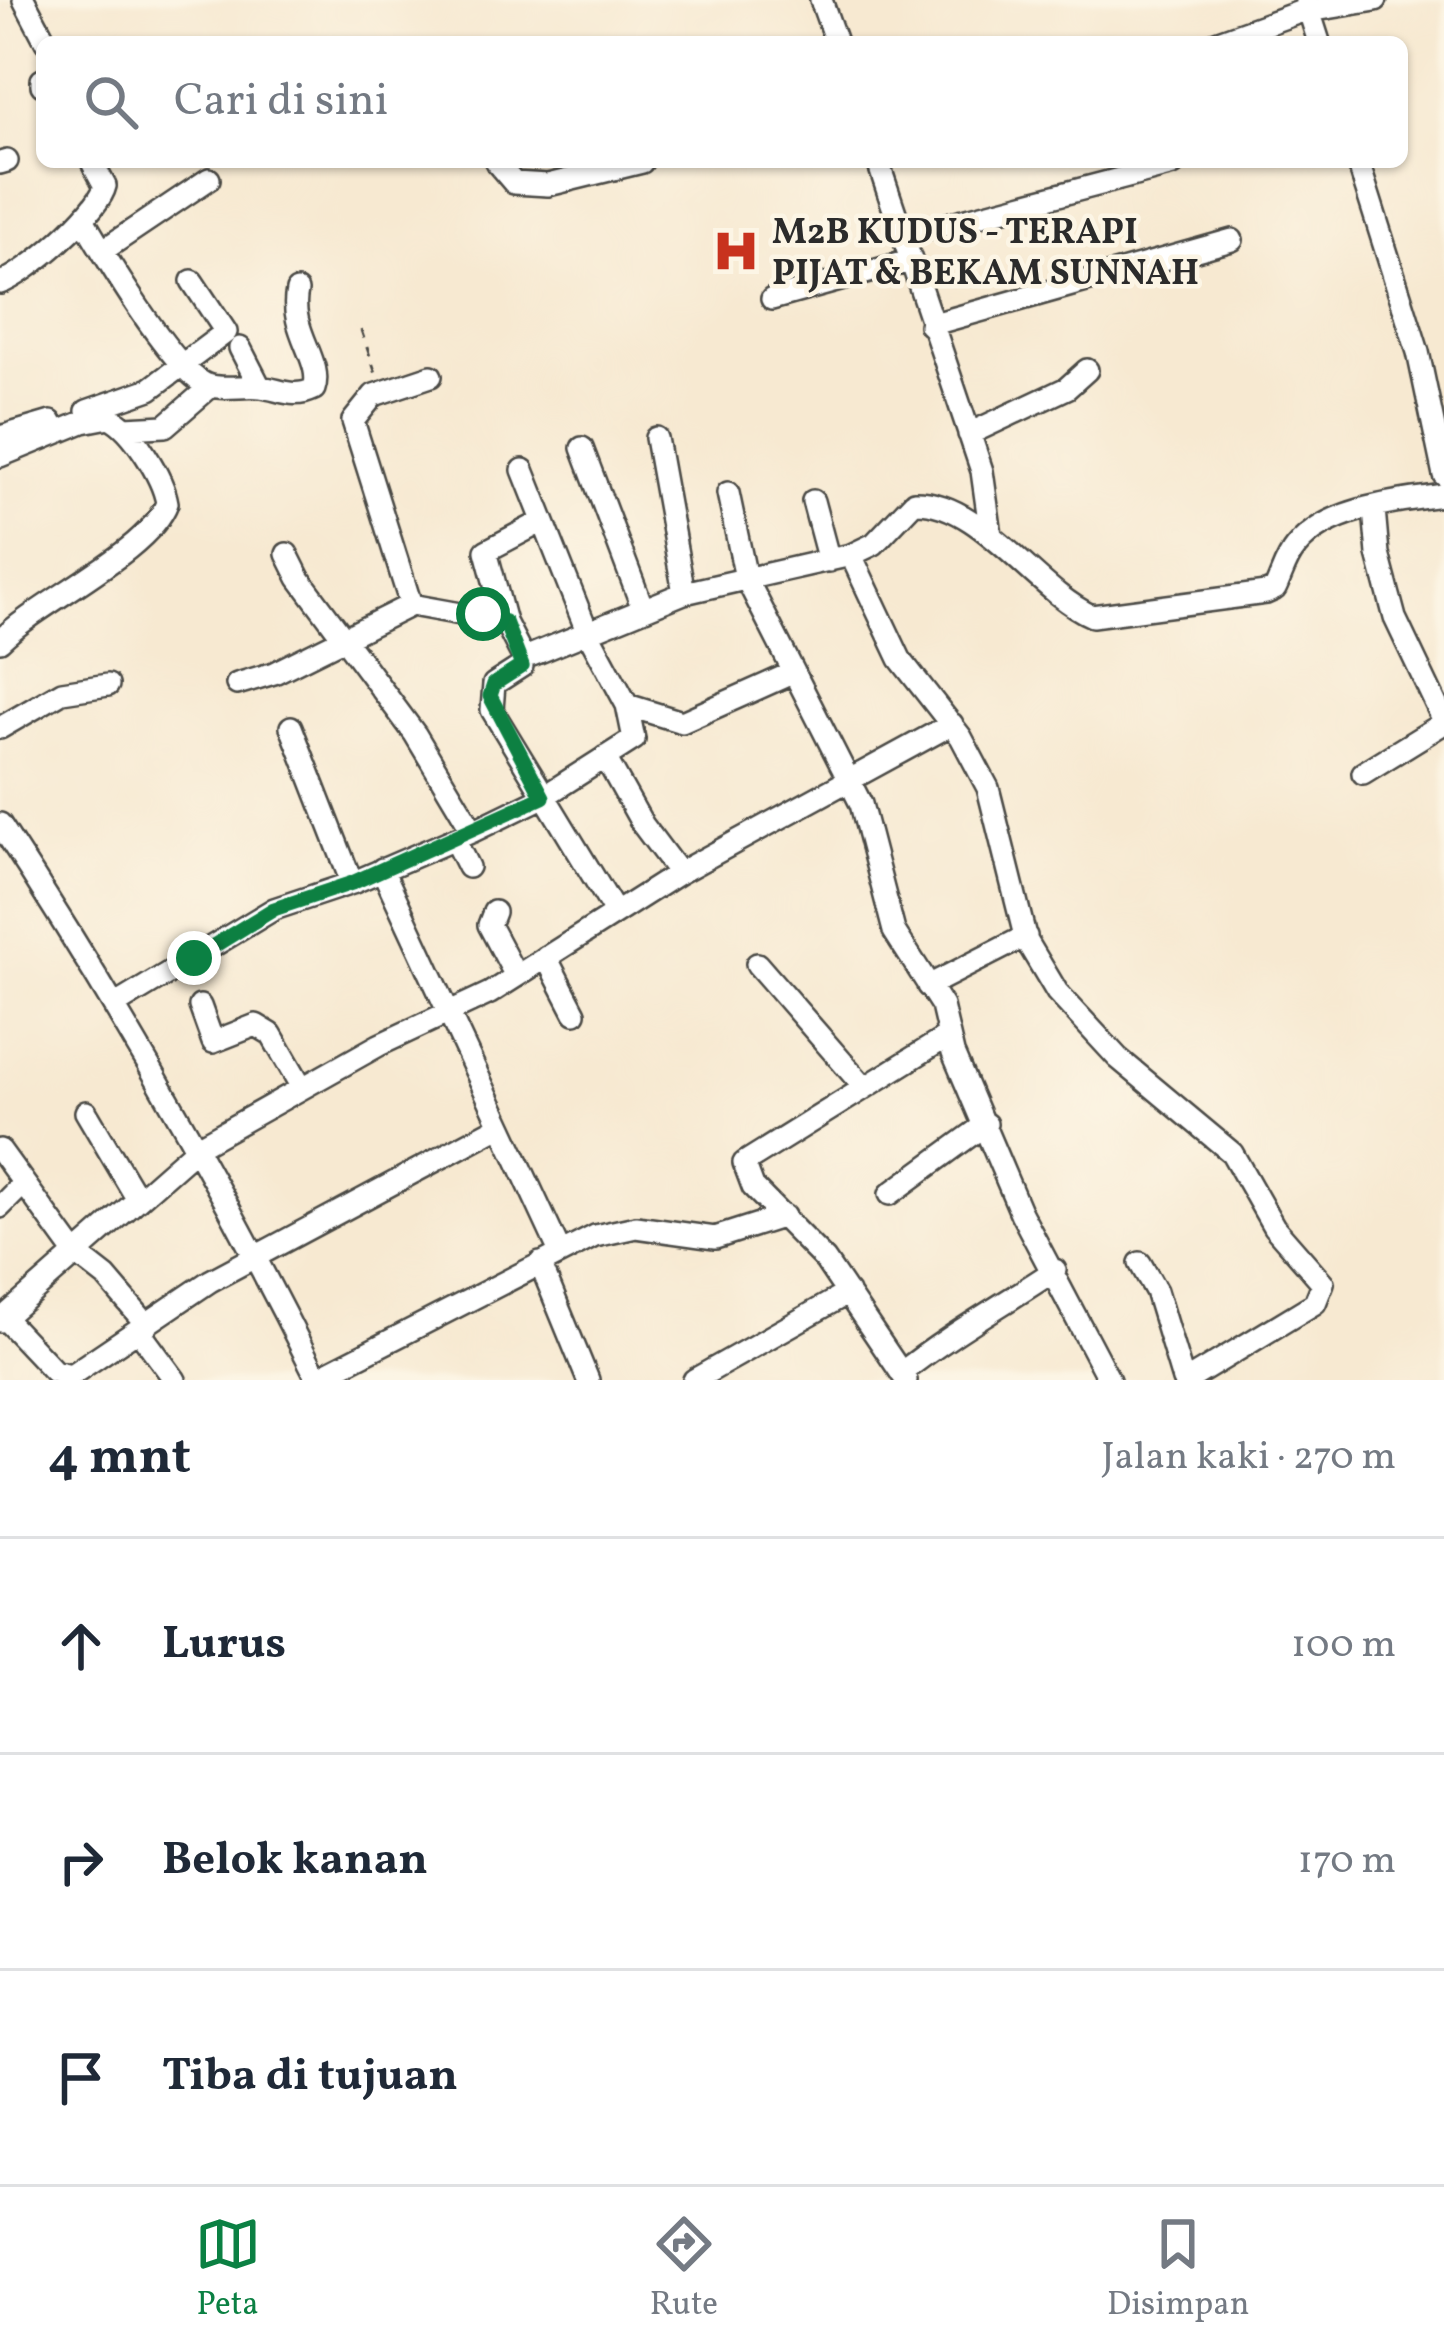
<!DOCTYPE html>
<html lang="id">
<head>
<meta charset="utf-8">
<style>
	:root { --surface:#fff; --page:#f2f2f3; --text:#1f2937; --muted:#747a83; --line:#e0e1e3; --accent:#0b8043 }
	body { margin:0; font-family:Vollkorn,serif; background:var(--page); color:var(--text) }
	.stop { position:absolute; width:36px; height:36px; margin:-27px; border:9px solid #0b8043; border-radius:50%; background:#fff }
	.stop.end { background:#0b8043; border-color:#fff; box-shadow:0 3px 12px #0008 }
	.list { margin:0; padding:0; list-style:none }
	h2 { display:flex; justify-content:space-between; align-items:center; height:156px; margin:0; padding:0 48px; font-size:51px }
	h2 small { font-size:39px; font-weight:400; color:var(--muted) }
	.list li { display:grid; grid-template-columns:78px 1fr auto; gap:36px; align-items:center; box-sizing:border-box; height:216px; padding:0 48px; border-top:3px solid var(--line) }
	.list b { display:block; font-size:45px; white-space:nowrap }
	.list em { font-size:39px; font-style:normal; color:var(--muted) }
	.icon { flex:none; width:66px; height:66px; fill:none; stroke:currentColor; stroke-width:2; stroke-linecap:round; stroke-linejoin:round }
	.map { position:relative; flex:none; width:1444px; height:1380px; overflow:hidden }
	.search { position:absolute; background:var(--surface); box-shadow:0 3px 9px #0004; left:36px; right:36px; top:36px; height:132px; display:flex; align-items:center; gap:30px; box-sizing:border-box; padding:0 42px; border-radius:18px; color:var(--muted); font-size:45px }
	.sheet { height:804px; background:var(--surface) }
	nav { display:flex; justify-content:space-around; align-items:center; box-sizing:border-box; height:168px; border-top:3px solid var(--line); background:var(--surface); font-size:33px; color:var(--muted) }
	nav a { display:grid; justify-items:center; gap:6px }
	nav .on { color:var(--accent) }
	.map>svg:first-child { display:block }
</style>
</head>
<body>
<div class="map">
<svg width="1444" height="1380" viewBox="0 0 1444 1380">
	<rect width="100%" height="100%" fill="#fcf5e5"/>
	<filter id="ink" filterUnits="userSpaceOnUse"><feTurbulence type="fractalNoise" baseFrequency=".00833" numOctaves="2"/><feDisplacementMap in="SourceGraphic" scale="24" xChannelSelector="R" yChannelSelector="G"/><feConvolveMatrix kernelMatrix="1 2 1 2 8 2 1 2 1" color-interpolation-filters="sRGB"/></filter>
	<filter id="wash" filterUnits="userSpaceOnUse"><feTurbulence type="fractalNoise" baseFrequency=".004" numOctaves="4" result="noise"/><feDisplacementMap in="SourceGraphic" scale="48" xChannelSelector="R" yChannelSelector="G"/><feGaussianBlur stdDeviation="2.7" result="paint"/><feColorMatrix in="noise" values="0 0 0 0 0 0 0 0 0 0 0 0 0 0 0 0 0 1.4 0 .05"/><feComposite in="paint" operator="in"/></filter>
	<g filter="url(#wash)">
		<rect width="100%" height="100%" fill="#f7e9d1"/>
	</g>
	<g filter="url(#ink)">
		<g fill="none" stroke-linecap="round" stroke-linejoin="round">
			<defs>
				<path id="minor" d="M 24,0 L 46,42
					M 821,0 L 836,42
					M 1306,1 L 1319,42
					M 1309,11 L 1376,0
					M 1216,42 L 1308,9
					M 42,80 L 42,85
					M 496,162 L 514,183 L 548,185 L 642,162
					M 878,162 L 982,471 L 991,535
					M 1358,162 L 1418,352 L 1444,475
					M 0,163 L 7,161
					M 83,219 C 103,253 173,370 205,384 C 220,391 243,385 261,387 C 282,390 293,399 314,389 C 324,362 288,330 297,291
					M 902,236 L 1173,165
					M 102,251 L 209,179
					M 0,283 C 25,275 99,212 105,186 L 92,162
					M 772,299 L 909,261
					M 930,325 L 1232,240
					M 240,348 L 260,387
					M 87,411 L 150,389 L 226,332 L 192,281
					M 125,428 L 165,426 L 210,387
					M 969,434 L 1067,388 L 1087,370
					M 0,437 L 51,422
					M 656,438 L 684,593
					M 582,448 L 643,609
					M 0,456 L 83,422 L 109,417 C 132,427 163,478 167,503 C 149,552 38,602 0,641
					M 728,493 L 746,578 L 861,804 L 894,931 L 942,1006 L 953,1053 L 1021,1213 L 1109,1380
					M 813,501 L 829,561
					M 1374,509 L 1378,554 L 1395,618 L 1444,721
					M 287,554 L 299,578 L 415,734 L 473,831
					M 851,555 L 900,659 L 961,737 L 988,788 L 1026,940 L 1057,992 L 1118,1058 L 1232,1153 L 1274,1227 L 1323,1283 L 1315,1303 L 1188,1380
					M 411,605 L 353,421 L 374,395 L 431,376
					M 505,622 L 486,551 L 543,521
					M 523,657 L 522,666 L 494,684 L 492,710 L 615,912
					M 237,684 L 274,673 L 411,605 L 505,622 L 523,657 L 532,655 L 684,593 L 851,555 L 874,544 L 914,502 C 980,500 1034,590 1092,616 L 1266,593 L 1275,589 C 1282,575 1285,560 1296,547 C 1327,508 1397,501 1444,495
					M 627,705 L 682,722 L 792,673
					M 291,727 L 352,883
					M 0,728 L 62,692 L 108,685
					M 605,757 L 643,825 L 679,873
					M 1363,773 L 1444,723
					M 0,824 C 118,1004 222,1187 318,1380
					M 454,839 L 468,867
					M 382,869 L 559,1250
					M 494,912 L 489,925 L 516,976
					M 546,957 L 575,1013
					M 757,964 L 864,1087
					M 928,986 L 1026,936
					M 117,1004 L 274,909 L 352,883 L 473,831 L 543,797 L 634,739 L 627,705 L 587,631 L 523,470
					M 200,1006 L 213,1042 L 256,1025 L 271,1034 L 301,1086
					M 86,1112 L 138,1200
					M 0,1150 L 74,1252 L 106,1277 L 147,1325
					M 890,1194 L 986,1124
					M 0,1207 L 24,1183
					M 540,1263 L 588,1380
					M 1140,1263 L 1156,1291 L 1183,1380
					M 3,1317 L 54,1371 L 71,1375 L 210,1281 L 500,1126
					M 0,1321 L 199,1146 L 379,1045 L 490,993 L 679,873 L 952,724
					M 139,1331 L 175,1380
					M 901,1373 C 950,1334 1003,1305 1055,1270
					M 317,1378 L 595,1236 L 636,1227 L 715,1238 L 784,1216
					M 694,1380 L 848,1293
					M 906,1380 L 825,1260 L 753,1187 L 744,1163 L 948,1036"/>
			</defs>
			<use href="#minor" stroke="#4a4844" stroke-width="26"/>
			<path stroke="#4a4844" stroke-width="3" stroke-dasharray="9 9" stroke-linecap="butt" d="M 361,330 L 376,374"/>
			<use href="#minor" stroke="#fff" stroke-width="21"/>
		</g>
	</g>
	<g fill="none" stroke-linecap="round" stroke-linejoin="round" filter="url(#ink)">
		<path stroke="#0b8043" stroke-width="15" d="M 194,958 L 274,909 L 352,883 L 543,797 L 490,696 L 494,684 L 522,666 L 505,622 L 483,614"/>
	</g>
	<defs>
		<symbol id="hospital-bare" viewBox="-9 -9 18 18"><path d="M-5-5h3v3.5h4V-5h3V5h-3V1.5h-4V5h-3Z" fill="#c8321e" stroke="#fcf5e5" stroke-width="2.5" paint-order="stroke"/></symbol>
	</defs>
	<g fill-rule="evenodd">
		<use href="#hospital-bare" x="703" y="218" width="66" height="66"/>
	</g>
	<g text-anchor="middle" stroke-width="9" stroke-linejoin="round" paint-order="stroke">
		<g font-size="36" font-weight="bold" fill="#2b2b2b" stroke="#fcf5e5" text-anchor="start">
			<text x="772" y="243">M2B KUDUS - TERAPI<tspan x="772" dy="41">PIJAT &amp; BEKAM SUNNAH</tspan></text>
		</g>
	</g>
</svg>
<div class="stop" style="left:483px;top:614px"></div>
<div class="stop end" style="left:194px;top:958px"></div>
<div class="search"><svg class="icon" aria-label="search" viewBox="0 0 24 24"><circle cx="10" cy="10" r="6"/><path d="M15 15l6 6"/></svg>Cari di sini</div>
</div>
<section class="sheet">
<h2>4 mnt<small>Jalan kaki · 270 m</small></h2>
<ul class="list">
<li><svg class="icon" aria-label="ahead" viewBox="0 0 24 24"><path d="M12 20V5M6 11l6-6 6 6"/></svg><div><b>Lurus</b></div><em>100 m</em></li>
<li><svg class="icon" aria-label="right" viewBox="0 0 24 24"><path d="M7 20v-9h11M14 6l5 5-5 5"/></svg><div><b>Belok kanan</b></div><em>170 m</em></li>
<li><svg class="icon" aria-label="arrive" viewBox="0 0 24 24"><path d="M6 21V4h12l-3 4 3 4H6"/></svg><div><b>Tiba di tujuan</b></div></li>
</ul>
</section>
<nav>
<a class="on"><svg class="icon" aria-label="map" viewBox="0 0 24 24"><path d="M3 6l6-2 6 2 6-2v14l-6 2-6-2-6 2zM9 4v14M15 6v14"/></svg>Peta</a>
<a><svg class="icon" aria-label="directions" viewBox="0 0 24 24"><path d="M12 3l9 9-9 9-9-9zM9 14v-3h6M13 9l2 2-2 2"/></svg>Rute</a>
<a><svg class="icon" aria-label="saved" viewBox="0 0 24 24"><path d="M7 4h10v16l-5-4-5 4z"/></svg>Disimpan</a>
</nav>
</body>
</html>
